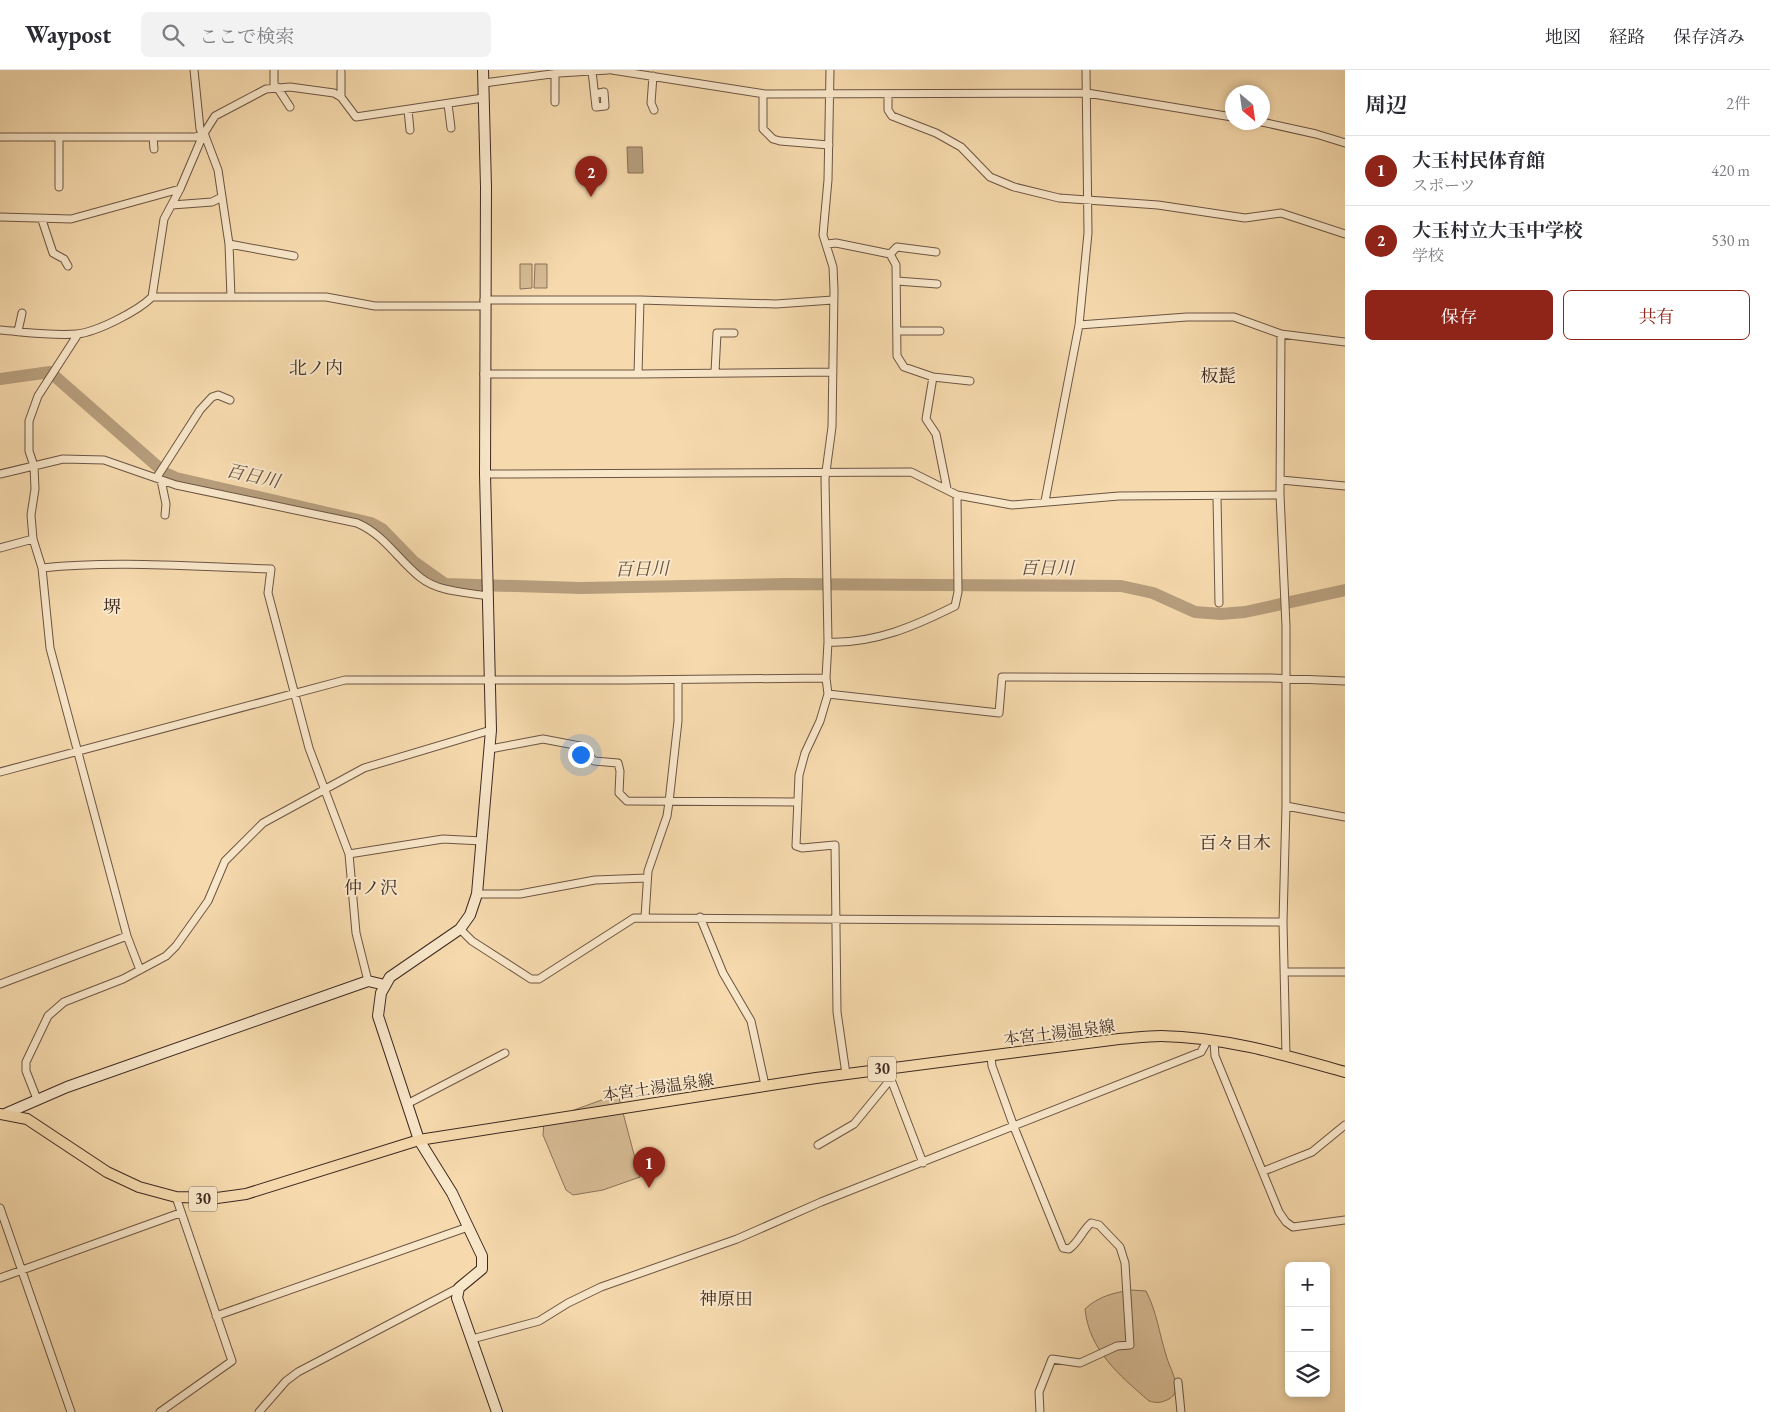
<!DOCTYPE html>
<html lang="ja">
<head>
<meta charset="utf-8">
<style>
	:root { --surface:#fff; --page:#f2f2f3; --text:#2b2b33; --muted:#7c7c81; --line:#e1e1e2; --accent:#8f2418 }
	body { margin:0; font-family:"EB Garamond","Noto Serif JP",serif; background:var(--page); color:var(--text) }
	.controls { position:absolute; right:15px; bottom:15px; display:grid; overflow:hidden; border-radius:8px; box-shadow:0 2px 8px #0003 }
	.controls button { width:45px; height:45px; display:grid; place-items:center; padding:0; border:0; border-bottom:1px solid var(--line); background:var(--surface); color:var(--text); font:25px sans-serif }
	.compass { position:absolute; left:1225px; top:15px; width:45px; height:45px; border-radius:50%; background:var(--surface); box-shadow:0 2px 8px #0003; rotate:151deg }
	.you { position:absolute; left:580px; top:684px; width:18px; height:18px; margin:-12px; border:4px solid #fff; border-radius:50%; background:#1a73e8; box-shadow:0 0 0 8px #1a73e833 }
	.badge { display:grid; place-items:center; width:32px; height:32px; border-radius:50%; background:var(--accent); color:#fff; font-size:16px; font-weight:700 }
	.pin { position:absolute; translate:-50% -41px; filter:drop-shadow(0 1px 2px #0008) }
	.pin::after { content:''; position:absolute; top:26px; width:18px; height:15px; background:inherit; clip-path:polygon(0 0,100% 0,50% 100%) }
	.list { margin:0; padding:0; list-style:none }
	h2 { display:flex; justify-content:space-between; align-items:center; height:65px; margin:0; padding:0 20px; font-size:21px }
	h2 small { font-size:16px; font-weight:400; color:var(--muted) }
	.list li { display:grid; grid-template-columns:32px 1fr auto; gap:15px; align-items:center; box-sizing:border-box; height:70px; padding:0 20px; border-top:1px solid var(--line) }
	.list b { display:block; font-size:19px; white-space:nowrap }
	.list p { margin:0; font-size:16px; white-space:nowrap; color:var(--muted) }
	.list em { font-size:16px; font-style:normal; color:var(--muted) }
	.actions { display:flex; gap:10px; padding:15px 20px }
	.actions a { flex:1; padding:11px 0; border:1px solid var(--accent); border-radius:8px; text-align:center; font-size:18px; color:var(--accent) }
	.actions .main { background:var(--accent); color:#fff }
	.icon { flex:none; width:28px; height:28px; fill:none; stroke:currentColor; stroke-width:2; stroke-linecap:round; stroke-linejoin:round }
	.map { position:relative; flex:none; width:1345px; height:1342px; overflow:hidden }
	header { display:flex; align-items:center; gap:30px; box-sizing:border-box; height:70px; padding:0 25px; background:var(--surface); border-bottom:1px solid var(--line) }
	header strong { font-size:24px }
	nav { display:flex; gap:28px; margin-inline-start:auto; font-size:18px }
	.search { width:350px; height:45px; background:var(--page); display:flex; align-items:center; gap:12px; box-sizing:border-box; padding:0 18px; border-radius:8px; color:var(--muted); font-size:19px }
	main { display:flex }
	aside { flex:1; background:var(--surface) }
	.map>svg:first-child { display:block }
</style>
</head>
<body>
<header>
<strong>Waypost</strong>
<div class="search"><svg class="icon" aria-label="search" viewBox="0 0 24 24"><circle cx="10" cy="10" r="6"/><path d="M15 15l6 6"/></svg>ここで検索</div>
<nav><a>地図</a><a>経路</a><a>保存済み</a></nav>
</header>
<main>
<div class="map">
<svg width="1345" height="1342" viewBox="0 0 1345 1342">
	<rect width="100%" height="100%" fill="#f6daad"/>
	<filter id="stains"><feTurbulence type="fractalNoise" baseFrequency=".004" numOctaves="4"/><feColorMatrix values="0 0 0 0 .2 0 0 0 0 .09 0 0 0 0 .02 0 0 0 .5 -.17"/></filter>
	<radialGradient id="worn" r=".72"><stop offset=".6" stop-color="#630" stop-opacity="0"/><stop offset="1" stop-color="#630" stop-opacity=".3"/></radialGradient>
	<path fill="#d7bc95" stroke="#8a725a" d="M 520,194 L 532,194 L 532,218 L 520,219 Z
		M 535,194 L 547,194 L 547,218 L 534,218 Z
		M 618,1024 L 640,1107 L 603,1120 L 573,1125 L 566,1120 L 543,1065 L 544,1051 Z
		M 1131,1220 L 1146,1221 C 1157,1242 1159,1263 1166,1285 C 1169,1298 1186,1322 1167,1330 C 1160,1333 1156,1333 1149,1331 C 1119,1305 1089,1280 1085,1239 C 1099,1226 1113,1223 1131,1220 Z"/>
	<path fill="#b79e7d" stroke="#876f58" d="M 627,77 L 642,77 L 643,103 L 628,103 Z"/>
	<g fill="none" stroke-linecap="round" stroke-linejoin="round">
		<path stroke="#b79e7d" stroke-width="12" d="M 0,309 L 50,302 L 165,403 L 176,408 L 371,453 L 382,459 L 414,492 L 445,514 L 581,518 L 785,514 L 1121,516 L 1153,523 L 1195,542 L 1221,544 L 1245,542 L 1345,520"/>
		<defs>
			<path id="street" d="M 194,0 L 200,59 L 203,65
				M 274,0 L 274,17
				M 612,0 L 765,24 L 1087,23 L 1232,47
				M 830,0 L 828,110 L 823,165 L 833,197 L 834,220 L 832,357 L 825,409 L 828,572 L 826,608 L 828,624 L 820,651 L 805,683 L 799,705 L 796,776 L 802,778 L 835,775 L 837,942 L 846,1004
				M 592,1 L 596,37 L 605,36 L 604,22 L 595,24
				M 653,6 L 651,33 L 654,40
				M 484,13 L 559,3 L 608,0
				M 277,17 L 290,37
				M 763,24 L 763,59 L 773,69 L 780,71 L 829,75
				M 888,24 L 888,40 L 892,46 L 936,63 L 961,77 L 990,107 L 1014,117 L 1059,128 L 1158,135 L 1245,148 L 1281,143 L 1345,164
				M 341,27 L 341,2
				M 555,32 L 555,4
				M 448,34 L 451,58
				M 408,40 L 410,60
				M 1262,52 L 1316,64 L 1345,73
				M 0,67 L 195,67 L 203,65
				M 153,67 L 154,79
				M 59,117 L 59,67
				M 222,127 L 229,174 L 231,227
				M 172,135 L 212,132 L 222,127 L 218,100 L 204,63
				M 0,147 L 71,149 L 180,119
				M 42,150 L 53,183 L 64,189 L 68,196
				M 229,174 L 294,186
				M 827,174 L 836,173 L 890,184 L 896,195 L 897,286 L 904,297 L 933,307 L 926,349 L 936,364 L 947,419
				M 890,184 L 897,177 L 936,182
				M 897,211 L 937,214
				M 152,227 L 326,227 L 375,236 L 484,236
				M 484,230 L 640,230 L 776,234 L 833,230
				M 1079,255 L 1187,247 L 1234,247 L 1281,264 L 1345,272
				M 0,260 C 25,262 52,266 77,264 C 97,262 138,241 152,227 L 164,149 L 180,119 L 203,65 L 215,46 L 266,19 L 290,17 L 334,23 L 341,27 L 356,47 L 483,28
				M 18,261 L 22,243
				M 898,261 L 940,261
				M 78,264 L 38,326 L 29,351 L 29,381 L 34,396 L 35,419 L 31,445 L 33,469 L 42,498 L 50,578 L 127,866 L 140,900
				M 1281,264 L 1280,425 L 1286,556 L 1286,736 L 1283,852 L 1286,985
				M 715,302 L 717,263 L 734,263
				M 484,304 L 638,304 L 640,230
				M 638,304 L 833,302
				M 933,307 L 970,311
				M 0,404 L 63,389 L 104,390 L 176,415 L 357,453 C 385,465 398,490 421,508 C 439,522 465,522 487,526
				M 485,404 L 911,402 L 957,425 L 1012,435 L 1119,426 L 1280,425
				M 157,407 L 200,340 L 212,327 L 218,325 L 230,330
				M 161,410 L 166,434 L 165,445
				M 1281,410 L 1345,416
				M 1217,426 L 1219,533
				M 1045,431 L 1079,255 L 1088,163 L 1086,0
				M 0,478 L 33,469
				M 42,498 C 118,490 194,497 271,499 L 268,523 L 309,678 L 349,784 L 356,863 L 368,911
				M 828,572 C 874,574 915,556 955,536 L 958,522 L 957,425
				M 828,624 L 999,643 L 1002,607 L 1271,608 L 1345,611
				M 490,679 L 543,669 L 580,676 L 594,691 L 618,693 L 620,701 L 619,723 L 627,731 L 796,732
				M 0,702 L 345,610 L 626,610 L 826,608
				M 1286,736 L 1345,747
				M 349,784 L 443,769 L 482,771
				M 477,824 L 520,824 L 595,810 L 647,808
				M 645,847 L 648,801 L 667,746 L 669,732 L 678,651 L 678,610
				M 700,847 L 723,903 L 751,951 L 765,1015
				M 460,859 L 472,871 L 531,909 L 539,909 L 634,848 L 1283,852
				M 1286,902 L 1345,902
				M 0,914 L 127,866
				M 1214,972 L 1215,986 L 1279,1142 L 1286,1152 L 1293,1157 L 1345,1150
				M 991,986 L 992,996 L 1014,1057 L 1063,1178 L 1069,1179 C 1079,1172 1082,1161 1091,1153 L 1099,1155 L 1120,1177 L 1125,1193 L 1130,1275 L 1117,1276 L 1080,1293 L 1052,1289 L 1039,1322 L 1040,1342
				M 887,999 L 923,1093
				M 37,1029 L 26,1001 L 26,992 L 48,946 L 64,932 L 123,909 L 166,886 L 176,876 L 208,831 L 225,791 L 263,753 L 364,698 L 491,660
				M 407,1034 L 505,983
				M 818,1075 L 854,1054 L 890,1010
				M 1264,1101 L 1312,1082 L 1345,1055
				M 0,1138 L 71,1342
				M 0,1208 L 180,1143
				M 216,1246 L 468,1157
				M 472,1269 L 539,1251 L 568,1233 L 601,1217 L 737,1169 L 821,1132 L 1201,982 L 1207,971
				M 1178,1312 L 1181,1342
				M 160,1342 L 232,1291 L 176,1127
				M 259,1342 L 286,1311 L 298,1302 L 462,1216"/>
			<path id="secondary" d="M 483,0 L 486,117 L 485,404 L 491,660 L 477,824 L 470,845 L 460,859 L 390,907 L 381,923 L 378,946 L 419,1070 L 452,1123 L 482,1186 L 482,1199 L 459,1218 L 457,1228 L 497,1342
				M 7,1043 L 67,1017 L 368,911 L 385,915"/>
			<path id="primary" d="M 0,1044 L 27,1049 L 107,1102 L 139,1117 L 176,1127 L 217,1128 L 246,1124 L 419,1070 L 816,1008 L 1119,969 C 1133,968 1147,966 1161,966 C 1224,967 1285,985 1345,1002"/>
		</defs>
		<use href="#street" stroke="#6c5543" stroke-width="9"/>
		<use href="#secondary" stroke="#3e2920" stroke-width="12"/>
		<use href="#primary" stroke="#3e2920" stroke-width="12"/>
		<use href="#street" stroke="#f9e7ca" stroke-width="7"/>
		<use href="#secondary" stroke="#f9e7ca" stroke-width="10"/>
		<use href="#primary" stroke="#f6daad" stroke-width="10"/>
	</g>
	<g text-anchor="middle" stroke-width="4" stroke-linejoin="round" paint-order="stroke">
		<g fill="#f9e7ca" stroke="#766253" stroke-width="1">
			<rect x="868" y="986.5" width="28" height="25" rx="4"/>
			<rect x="189" y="1116.5" width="28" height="25" rx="4"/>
		</g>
		<g font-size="15" font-weight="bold" fill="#3e2920">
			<text x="882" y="1004">30</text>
			<text x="203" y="1134">30</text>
		</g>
		<g font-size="16" fill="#3e2920" stroke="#f9e7ca">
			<text transform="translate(1059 962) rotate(-7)" y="6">本宮土湯温泉線</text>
			<text transform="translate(658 1017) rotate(-8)" y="6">本宮土湯温泉線</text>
		</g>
		<g font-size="18" fill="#3e2920" stroke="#f9e7ca">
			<text x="316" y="304">北ノ内</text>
			<text x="1218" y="312">板髭</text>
			<text x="112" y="543">堺</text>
			<text x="1235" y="779">百々目木</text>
			<text x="371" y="824">仲ノ沢</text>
			<text x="726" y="1235">神原田</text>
		</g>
		<g font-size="18" font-style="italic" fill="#624c3c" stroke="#f9e7ca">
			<text transform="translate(253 406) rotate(13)" y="6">百日川</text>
			<text x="1047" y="504">百日川</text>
			<text transform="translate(642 499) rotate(-1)" y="6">百日川</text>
		</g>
	</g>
	<rect width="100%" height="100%" filter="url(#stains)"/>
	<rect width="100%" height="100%" fill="url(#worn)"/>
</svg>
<div class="controls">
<button>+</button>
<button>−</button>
<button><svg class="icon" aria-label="layers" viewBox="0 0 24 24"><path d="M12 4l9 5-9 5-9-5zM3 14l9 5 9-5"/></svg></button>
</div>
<svg class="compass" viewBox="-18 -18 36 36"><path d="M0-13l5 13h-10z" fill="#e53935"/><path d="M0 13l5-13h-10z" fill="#7c7c81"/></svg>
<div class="you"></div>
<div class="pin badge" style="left:649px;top:1118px">1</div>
<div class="pin badge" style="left:591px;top:127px">2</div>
</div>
<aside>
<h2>周辺<small>2件</small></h2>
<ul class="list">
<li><span class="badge">1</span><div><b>大玉村民体育館</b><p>スポーツ</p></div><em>420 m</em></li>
<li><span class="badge">2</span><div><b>大玉村立大玉中学校</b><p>学校</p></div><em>530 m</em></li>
</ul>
<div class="actions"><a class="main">保存</a><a>共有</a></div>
</aside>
</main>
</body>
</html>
